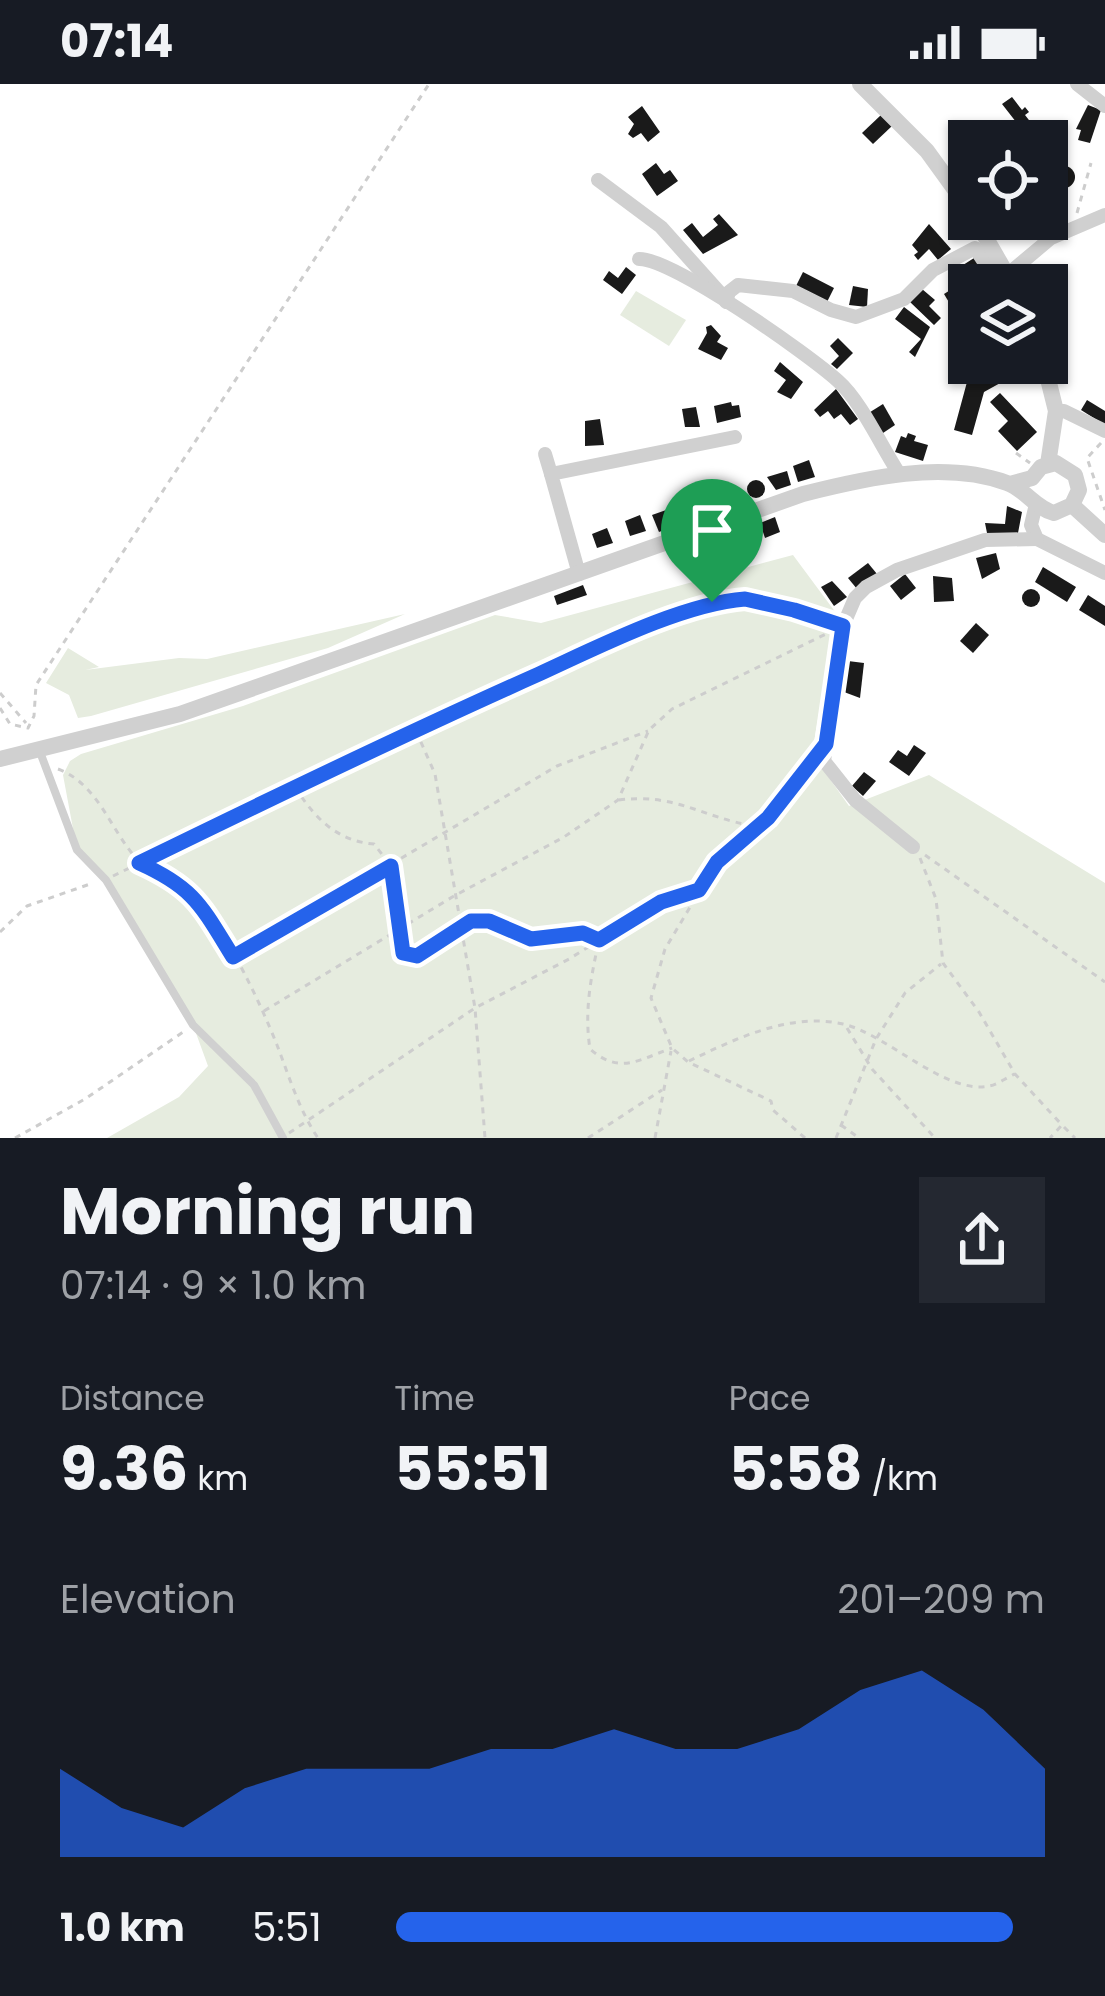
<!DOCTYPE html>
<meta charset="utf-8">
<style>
:root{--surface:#171b24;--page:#242831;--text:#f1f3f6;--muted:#9ea1a6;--accent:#2563eb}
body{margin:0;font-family:Poppins,sans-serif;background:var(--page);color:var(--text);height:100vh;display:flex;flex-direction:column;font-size:45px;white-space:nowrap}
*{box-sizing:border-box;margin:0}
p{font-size:39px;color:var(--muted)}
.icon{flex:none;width:66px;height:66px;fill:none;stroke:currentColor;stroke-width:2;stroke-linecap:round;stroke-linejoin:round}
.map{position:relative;height:1054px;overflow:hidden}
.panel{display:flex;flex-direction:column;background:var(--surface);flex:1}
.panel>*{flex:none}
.controls{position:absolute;left:948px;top:36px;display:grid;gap:24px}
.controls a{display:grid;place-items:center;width:120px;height:120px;border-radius:0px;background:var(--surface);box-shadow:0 3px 9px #0004;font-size:60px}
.pin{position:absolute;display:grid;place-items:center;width:102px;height:102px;color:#fff;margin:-123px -51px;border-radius:50% 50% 50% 0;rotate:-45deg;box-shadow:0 0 12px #0007}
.pin .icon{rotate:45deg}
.round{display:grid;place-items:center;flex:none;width:126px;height:126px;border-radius:0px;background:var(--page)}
.headline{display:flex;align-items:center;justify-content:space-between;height:204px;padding:0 60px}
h1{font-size:66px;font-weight:700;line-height:90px}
.metrics{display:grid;grid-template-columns:repeat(3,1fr);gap:18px;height:204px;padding:12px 60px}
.metrics div{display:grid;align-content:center}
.metrics b{font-size:60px;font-weight:700}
.metrics small{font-size:33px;font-weight:400}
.metrics p{font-size:33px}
.chart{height:336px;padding:24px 60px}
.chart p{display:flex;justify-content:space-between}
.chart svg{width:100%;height:216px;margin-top:12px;fill:var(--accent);opacity:.7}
ul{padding:0 60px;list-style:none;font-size:39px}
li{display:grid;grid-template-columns:192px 144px 1fr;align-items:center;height:90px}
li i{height:30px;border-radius:15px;background:var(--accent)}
.status{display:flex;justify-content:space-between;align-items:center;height:84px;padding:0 60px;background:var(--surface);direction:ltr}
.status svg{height:33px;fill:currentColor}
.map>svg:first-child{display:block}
.green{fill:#e6ecdf}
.building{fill:#1a1a1a}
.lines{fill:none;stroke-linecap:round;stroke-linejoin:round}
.path{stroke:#cdcdcd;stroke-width:3;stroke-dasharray:6 6;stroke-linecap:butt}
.service{stroke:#d0d0d0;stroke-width:8}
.minor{stroke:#d0d0d0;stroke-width:14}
.tertiary{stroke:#d0d0d0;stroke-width:16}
.route-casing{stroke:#fff;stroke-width:24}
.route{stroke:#2563eb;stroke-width:15}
</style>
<div class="status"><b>07:14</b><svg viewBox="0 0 49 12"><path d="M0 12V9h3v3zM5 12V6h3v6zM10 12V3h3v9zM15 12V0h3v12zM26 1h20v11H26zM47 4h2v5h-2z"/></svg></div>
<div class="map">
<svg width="1105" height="1054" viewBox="0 0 1105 1054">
<rect width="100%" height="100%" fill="#fff"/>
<g class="green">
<polygon points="636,207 686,236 669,262 620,231"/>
<polygon points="793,471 836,529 812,670 849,722 929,691 1105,799 1105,1054 107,1054 179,1013 208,982 193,941 106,796 77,766 63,691 70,677 81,670 243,622 495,531 541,539"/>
<polygon points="405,530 328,564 91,632 78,634 69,611 46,599 68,564 99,583 85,586 179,574 207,575"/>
</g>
<g class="building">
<polygon points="1012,13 1022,26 1025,23 1029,28 1025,31 1032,40 1023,47 1002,20"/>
<polygon points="1088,21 1101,26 1090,59 1078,56 1081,46 1076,45"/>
<polygon points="642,22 660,48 648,58 641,49 633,54 628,50 634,40 628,33"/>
<polygon points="881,31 892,42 873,60 862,49"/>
<polygon points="656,79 664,90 670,86 678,97 657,112 642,90"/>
<circle cx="1064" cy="93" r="11"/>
<polygon points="719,130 738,151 703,170 683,146 692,139 703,153 718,141 713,135"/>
<polygon points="929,140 951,165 938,176 929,165 918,176 914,171 918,168 912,161"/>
<polygon points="974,174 988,195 979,201 974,195 969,198 960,183"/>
<polygon points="626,183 636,191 622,210 603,196 609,187 618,194"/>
<polygon points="803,188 834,204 827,218 796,202"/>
<polygon points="960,200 969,203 969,222 956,230 944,210"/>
<polygon points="853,202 868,205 867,223 849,221"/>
<polygon points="922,205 935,216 929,222 941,234 934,241 910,218"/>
<polygon points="904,223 930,243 915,273 909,268 921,255 895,235"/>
<polygon points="711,241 721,252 717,258 728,264 721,276 698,265 707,249 706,243"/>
<polygon points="838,254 853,269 837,285 831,280 839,272 830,262"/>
<polygon points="780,278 803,298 791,315 777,308 786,296 774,287"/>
<polygon points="988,283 1002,298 984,308 972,351 954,346 967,298 971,299"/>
<polygon points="836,305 858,335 850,341 841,330 834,335 828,327 820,333 814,326"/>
<polygon points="1000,309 1037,348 1017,367 998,347 1008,337 990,318"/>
<polygon points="1087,316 1105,327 1105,341 1081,326"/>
<polygon points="731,318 732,322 739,321 741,333 717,339 714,322"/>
<polygon points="883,320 895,341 880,351 867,330"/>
<polygon points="696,323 700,343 685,343 682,325"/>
<polygon points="600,335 604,361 585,362 585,337"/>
<polygon points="908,349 916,352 914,357 928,361 923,377 895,368 901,352 906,354"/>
<polygon points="809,376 815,393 798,398 793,382"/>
<polygon points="787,387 791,401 776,406 767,393"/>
<circle cx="756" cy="405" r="9"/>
<circle cx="702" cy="422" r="10"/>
<polygon points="1007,422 1022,428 1018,449 987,449 985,439 1005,440"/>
<polygon points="669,425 672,443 659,448 652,431"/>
<polygon points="640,431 646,447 630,452 625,437"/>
<polygon points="775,433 780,448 765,454 760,439"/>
<polygon points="607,444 613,459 597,464 592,450"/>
<polygon points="996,469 1000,485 982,495 976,474"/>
<polygon points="868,479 877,490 857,505 848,494"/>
<polygon points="1043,483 1076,503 1067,518 1035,498"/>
<polygon points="905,490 916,504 901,516 890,502"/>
<polygon points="933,492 952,494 954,517 934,518"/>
<polygon points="832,497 847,513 834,522 821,503"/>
<polygon points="583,501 587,511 557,521 554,512"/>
<circle cx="1031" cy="514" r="9"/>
<polygon points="1088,511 1105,522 1105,542 1079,526"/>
<polygon points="976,539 989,551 973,569 960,557"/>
<polygon points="848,577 864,579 860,614 844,608"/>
<polygon points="914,661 926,669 909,692 889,678 898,666 907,672"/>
<polygon points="864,688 876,697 863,712 852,702"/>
</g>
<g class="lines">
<g class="path">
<polyline points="1077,129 1091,79"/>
<polyline points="1101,359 1087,374 1105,426"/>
<polyline points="1016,369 1030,379"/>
<polyline points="0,609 26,639"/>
<polyline points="0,624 10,640 28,644 34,632 36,601 429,0"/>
<polyline points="416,647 435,690 475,924 485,1054"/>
<path d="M58 685C98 700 110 745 136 774 150 791 179 795 197 815 227 849 260 918 277 961 289 992 299 1026 318 1054"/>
<path d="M295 703C314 733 336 757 374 760L391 782 403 869 417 872C434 862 455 843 473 837 495 831 515 852 535 855 561 858 574 845 599 856 591 893 584 927 590 965 620 991 638 976 672 964"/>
<path d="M619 716C677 709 700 733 754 742"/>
<polyline points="925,771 1105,898"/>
<polyline points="920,774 936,815 943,879 979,928 1015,990 1062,1041 1050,1054"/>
<polyline points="113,792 415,645 712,518 745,515 832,538"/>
<polyline points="0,848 27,822 93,799"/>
<polyline points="236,872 557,682 648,647"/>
<polyline points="264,927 454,812 564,753 618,716 649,646 672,625 828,549"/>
<polyline points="847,944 872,985 935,1054"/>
<path d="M689 977C735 955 790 928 843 940 887 950 945 1011 989 1002 997 1001 1007 993 1015 990"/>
<polyline points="841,1041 859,1054"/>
<polyline points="1064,1043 1075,1054"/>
<polyline points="289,1049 475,924 569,875 661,818 697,807"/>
<polyline points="15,1054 85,1015 186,946"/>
<polyline points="588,1054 662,1006"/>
<polyline points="655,1054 671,967"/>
<polyline points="805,1054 773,1026 771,1017 688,978 672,964 651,914 665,865 717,778 768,734 813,675"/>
<polyline points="836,1054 876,955 905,909 941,880"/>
</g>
<polyline class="service" points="40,668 77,766 106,796 193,941 254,1001 283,1054"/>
<g class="minor">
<polyline points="1077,0 1105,22"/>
<polyline points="598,96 661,143 720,209"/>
<path d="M639 175C672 174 808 270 838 297 861 317 882 364 900 391"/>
<polyline points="1008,190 1051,154 1105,131"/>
<polyline points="726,218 729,208 738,201 793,207 831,226 856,233 904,215 933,186 975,164 999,201"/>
<polyline points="1056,327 1064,327 1105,347"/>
<polyline points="545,370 551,390"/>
<polyline points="1036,420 1031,441 1037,455 1105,489"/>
<polyline points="579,490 551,390 735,353"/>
<polyline points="913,763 855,716 824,677 843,542 855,514 866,503 897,486 985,456 1037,455"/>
</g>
<g class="tertiary">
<polyline points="860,0 927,67 969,125"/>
<polyline points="975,135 1013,201"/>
<polyline points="1044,279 1056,327 1048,380"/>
<polyline points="1072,421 1105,451"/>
<path d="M0 675 180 630 803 410C866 394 944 376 1007 399 1026 406 1035 424 1054 429L1072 421 1079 406 1075 391 1056 379 1041 383 1032 394 1010 400"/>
</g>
</g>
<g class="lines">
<defs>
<path id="route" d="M745 515 794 526 843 542 826 660 768 734 717 778 699 806 661 818 599 856 583 849 531 855 489 837H471L417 872 403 869 391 782 233 873C202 823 195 804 139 779 272 714 404 650 539 590 598 563 682 520 745 515Z"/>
</defs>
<use href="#route" class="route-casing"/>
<use href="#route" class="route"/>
</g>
</svg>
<div class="controls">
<a><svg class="icon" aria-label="locate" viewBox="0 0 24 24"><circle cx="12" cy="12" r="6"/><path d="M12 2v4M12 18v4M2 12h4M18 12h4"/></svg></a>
<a><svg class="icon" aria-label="layers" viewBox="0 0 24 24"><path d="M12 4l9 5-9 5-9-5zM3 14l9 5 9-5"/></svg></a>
</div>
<div class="pin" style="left:712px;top:518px;background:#1e9e55"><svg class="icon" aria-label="arrive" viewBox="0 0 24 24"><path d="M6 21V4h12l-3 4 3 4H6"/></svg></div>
</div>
<section class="panel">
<div class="headline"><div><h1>Morning run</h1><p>07:14 · 9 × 1.0 km</p></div><a class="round"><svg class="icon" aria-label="share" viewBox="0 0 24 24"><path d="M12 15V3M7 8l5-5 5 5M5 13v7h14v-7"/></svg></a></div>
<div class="metrics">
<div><p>Distance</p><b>9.36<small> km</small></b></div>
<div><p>Time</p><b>55:51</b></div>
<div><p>Pace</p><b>5:58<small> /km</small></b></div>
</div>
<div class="chart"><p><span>Elevation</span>201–209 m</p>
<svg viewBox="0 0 160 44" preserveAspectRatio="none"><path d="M0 44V26L10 34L20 38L30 30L40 26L50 26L60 26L70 22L80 22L90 18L100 22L110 22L120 18L130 10L140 6L150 14L160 26V44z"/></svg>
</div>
<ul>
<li><b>1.0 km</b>5:51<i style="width:95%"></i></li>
</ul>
</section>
